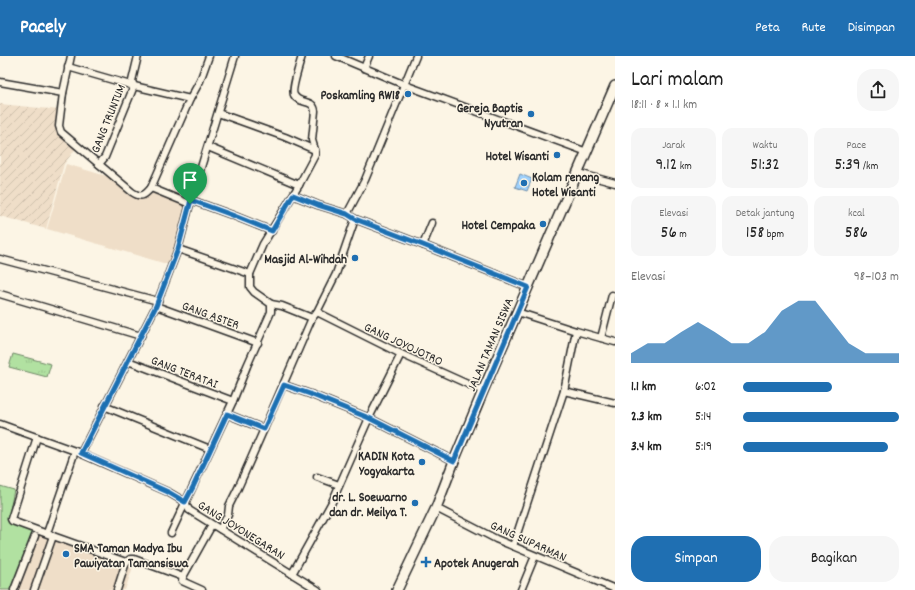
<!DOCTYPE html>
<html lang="id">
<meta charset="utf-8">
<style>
:root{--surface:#fff;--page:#f6f6f6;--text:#222;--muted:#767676;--accent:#1f6fb2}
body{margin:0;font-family:Dekko,sans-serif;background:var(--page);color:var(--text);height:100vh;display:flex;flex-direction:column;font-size:15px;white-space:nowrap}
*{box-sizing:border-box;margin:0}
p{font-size:13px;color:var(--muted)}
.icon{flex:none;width:22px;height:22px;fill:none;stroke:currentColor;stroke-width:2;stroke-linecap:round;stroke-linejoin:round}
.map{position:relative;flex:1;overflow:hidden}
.side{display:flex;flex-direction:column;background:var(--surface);width:300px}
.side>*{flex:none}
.pin{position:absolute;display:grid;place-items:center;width:34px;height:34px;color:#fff;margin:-41px -17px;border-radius:50% 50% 50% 0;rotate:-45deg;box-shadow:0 0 4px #0007}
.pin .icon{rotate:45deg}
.round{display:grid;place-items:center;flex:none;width:42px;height:42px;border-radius:16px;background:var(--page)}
.summary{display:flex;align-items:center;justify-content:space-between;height:68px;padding:0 16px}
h1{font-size:22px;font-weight:600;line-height:30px}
.figures{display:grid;grid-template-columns:repeat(3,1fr);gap:6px;height:68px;padding:4px 16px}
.figures div{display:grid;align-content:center;border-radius:10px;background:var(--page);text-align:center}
.figures b{font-size:17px;font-weight:600}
.figures small{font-size:11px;font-weight:400}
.figures p{font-size:11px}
.chart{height:112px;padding:8px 16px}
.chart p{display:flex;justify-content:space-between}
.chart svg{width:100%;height:72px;margin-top:4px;fill:var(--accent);opacity:.7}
.primary-button{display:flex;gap:8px;margin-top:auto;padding:8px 16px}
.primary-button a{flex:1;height:46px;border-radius:16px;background:var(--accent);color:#fff;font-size:16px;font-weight:600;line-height:46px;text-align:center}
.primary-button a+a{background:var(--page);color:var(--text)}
ul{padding:0 16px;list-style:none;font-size:13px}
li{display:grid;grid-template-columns:64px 48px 1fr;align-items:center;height:30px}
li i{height:10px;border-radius:5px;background:var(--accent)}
header{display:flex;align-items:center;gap:24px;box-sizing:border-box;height:56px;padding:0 20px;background:var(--accent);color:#fff}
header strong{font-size:19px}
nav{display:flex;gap:22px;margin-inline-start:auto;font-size:14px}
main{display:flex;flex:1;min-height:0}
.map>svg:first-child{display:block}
.built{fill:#efdec8}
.industrial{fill:url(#industrial-furrows)}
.grass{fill:url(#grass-tufts);stroke:#6e8666}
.park{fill:#b1e1a1;stroke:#6e8666}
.water{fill:url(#water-ripples);stroke:#718fa9}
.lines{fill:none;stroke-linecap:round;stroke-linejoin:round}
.street-casing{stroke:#2b2b2b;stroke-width:9}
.secondary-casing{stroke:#2b2b2b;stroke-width:12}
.street{stroke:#fcf5e5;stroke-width:6}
.secondary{stroke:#fcf5e5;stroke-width:9}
.route-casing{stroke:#fff;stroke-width:8}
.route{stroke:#1f6fb2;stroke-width:5}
.poi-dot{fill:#1f6fb2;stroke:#fcf5e5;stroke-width:1.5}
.labels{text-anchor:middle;stroke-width:3;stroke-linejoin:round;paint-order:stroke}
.poi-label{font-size:13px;font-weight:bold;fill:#2b2b2b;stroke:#fcf5e5;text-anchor:end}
.street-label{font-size:13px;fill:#2b2b2b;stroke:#fcf5e5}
</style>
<header>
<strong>Pacely</strong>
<nav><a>Peta</a><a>Rute</a><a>Disimpan</a></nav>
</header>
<main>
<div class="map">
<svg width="615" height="534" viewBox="0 0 615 534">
<defs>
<pattern id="industrial-furrows" width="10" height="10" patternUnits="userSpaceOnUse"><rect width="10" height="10" fill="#efdec8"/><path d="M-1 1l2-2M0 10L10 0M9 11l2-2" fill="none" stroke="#cdbfac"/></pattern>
<pattern id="grass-tufts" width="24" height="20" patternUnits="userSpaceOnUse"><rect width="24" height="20" fill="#b1e1a1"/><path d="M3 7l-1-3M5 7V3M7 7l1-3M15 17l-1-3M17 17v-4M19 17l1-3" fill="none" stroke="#98c18b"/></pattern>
<pattern id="water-ripples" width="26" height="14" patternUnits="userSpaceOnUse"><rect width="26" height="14" fill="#a0d2fd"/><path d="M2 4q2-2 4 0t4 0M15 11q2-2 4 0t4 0" fill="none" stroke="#8ab4d9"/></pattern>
</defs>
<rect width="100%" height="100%" fill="#fcf5e5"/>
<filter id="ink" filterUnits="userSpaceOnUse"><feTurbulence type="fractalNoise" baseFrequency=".025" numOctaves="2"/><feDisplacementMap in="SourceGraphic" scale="8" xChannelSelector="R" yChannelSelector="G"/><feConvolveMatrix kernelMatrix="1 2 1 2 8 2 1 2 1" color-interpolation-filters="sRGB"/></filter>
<g filter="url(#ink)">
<g class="built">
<polygon points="66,108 113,122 130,138 153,136 189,149 170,209 47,173"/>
<polygon points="36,474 134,508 125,534 15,534"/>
</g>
<polygon class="industrial" points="0,48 60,54 57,71 77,91 64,108 46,173 0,160"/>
<polygon class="grass" points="13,298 51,308 47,321 9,311"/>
<polygon class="park" points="0,430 14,434 8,464 33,474 14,531 12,534 0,534"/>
<polygon class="water" points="520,118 532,123 527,135 515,131"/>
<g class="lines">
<defs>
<g id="street">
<path d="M71 0 63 37 59 70 61 76 132 136C141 142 144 140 151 132L190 43 200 25 209 0"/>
<polyline points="336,0 405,29 587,96"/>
<polyline points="68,11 134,30 190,43"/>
<polyline points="364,12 369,0"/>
<polyline points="0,26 63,37"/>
<polyline points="218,57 285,81 315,94"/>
<polyline points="208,91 299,129"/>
<polyline points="99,108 105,101 134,30 132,25 138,0"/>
<polyline points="578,117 615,127"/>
<polyline points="151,132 190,148"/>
<polyline points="293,139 318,149 347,158 355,163 423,189 528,231"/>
<polyline points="191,144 232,159 272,175"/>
<polyline points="347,158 365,124 416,0"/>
<polyline points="423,189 432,167"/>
<polyline points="178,193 250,218"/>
<polyline points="0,203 158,245"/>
<polyline points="0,238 141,280"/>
<polyline points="271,248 282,250 312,262"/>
<polyline points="156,250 258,287"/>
<polyline points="317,256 401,298 483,335"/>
<polyline points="517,256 576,275 615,286"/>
<polyline points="601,282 612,239"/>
<polyline points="128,305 233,345"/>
<polyline points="284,329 310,338 369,362 454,405"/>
<polyline points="564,335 615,347"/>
<polyline points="104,350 210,393"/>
<polyline points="227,358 264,373"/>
<polyline points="0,368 75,395 168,436 185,446 189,454 318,534"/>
<polyline points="81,397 156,250 168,219 178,193 191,144 235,0"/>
<polyline points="317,421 339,429"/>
<polyline points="436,452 496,483 615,533"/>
<polyline points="220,473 228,459 229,450 238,432 264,373 312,262 317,256 336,218 355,163"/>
<polyline points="47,477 75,395"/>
<path d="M171 477 233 345 247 310 271 256V248L254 236 250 231V218L263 188 299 129 315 99V94L312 84 315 55C313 42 299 49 294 39 291 34 300 7 302 0"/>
<polyline points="53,480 126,506 130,503 134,503 183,521 212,469"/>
<polyline points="513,490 564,335 576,275"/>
<polyline points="292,518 332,446 369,362 401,298"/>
<polyline points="183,521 182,525 202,534"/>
<polyline points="14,534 35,480"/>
<polyline points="34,534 53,480 12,465 11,463 37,381"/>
<polyline points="117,534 126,506"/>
<polyline points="521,534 535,500"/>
</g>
<polyline id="secondary" points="397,534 436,452 454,405 483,335 615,30"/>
</defs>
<use href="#street" class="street-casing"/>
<use href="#secondary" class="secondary-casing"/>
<use href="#street" class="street"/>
<use href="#secondary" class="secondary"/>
</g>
</g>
<g class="lines" filter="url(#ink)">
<defs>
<polygon id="route" points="293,139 318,149 347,158 355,163 423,189 528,231 454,405 369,362 310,338 284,329 264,373 227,358 193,431 185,446 168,436 81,397 156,250 178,193 191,144 232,159 272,175"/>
</defs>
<use href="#route" class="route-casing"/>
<use href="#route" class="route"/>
</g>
<g class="poi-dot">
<circle cx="408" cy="38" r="4"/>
<circle cx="531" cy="58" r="4"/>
<circle cx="557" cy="99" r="4"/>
<circle cx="524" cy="127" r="4"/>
<circle cx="543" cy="168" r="4"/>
<circle cx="355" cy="202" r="4"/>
<circle cx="422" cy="406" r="4"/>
<circle cx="415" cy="447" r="4"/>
<circle cx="66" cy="498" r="4"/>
<path d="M424 500h4v4h4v4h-4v4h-4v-4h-4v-4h4z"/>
</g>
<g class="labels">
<g class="poi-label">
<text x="400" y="43">Poskamling RW18</text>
<text x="523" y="56">Gereja Baptis<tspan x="523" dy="15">Nyutran</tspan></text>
<text x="549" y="104">Hotel Wisanti</text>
<text x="532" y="125" text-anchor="start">Kolam renang<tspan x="532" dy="15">Hotel Wisanti</tspan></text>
<text x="535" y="173">Hotel Cempaka</text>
<text x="347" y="207">Masjid Al-Wihdah</text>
<text x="414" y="404">KADIN Kota<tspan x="414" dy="15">Yogyakarta</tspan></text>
<text x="407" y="445">dr. L. Soewarno<tspan x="407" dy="15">dan dr. Meilya T.</tspan></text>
<text x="74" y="496" text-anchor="start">SMA Taman Madya Ibu<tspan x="74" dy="15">Pawiyatan Tamansiswa</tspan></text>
<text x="434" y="511" text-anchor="start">Apotek Anugerah</text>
</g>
<g class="street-label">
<text transform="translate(107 62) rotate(-68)" y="5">GANG TRUNTUM</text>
<text transform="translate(211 258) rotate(20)" y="5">GANG ASTER</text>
<text transform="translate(404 287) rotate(25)" y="5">GANG JOYOJOTRO</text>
<text transform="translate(489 288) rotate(-67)" y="5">JALAN TAMAN SISWA</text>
<text transform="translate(185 315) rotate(21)" y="5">GANG TERATAI</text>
<text transform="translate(242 473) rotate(32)" y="5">GANG JOYONEGARAN</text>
<text transform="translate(529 484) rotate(24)" y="5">GANG SUPARMAN</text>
</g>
</g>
</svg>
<div class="pin" style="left:190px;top:148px;background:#1e9e55"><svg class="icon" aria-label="arrive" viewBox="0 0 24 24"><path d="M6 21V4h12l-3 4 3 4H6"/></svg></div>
</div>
<section class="side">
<div class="summary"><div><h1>Lari malam</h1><p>18:11 · 8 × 1.1 km</p></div><a class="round"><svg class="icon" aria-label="share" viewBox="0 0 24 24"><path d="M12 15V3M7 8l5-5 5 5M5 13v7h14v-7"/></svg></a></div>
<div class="figures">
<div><p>Jarak</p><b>9.12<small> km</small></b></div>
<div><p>Waktu</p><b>51:32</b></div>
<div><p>Pace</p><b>5:39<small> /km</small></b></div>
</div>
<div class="figures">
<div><p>Elevasi</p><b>56<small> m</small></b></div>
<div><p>Detak jantung</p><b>158<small> bpm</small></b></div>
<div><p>kcal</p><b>586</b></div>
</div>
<div class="chart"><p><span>Elevasi</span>98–103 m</p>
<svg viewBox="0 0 160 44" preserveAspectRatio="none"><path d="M0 44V38L10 32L20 32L30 25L40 19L50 25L60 32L70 32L80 25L90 12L100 6L110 6L120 19L130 32L140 38L150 38L160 38V44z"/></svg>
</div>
<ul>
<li><b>1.1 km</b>6:02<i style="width:57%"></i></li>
<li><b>2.3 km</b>5:14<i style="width:100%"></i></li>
<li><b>3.4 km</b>5:19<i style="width:93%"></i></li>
</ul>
<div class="primary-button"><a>Simpan</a><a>Bagikan</a></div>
</section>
</main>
